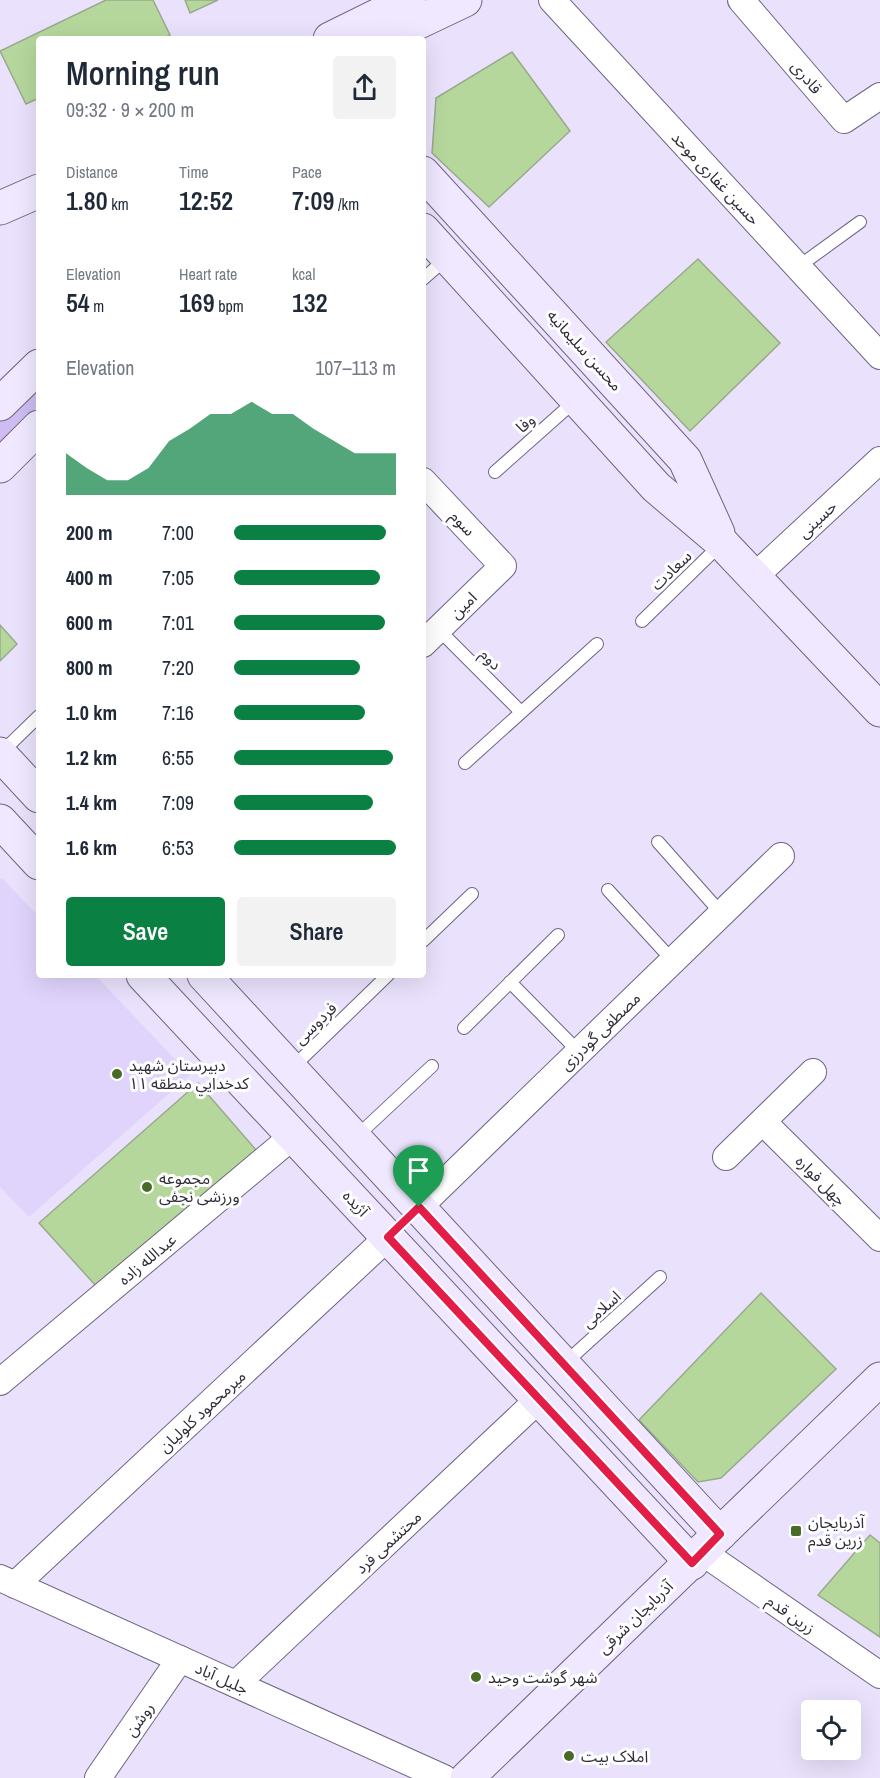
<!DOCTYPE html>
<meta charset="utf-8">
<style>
:root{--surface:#fff;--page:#f2f2f3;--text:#1f2937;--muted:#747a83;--accent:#0b8043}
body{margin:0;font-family:"Archivo Narrow","Noto Sans Arabic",sans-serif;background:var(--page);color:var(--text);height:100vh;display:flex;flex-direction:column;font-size:22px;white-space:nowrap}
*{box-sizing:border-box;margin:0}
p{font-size:20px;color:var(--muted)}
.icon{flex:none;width:33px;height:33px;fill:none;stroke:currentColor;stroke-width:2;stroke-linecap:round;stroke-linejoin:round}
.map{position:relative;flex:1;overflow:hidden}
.sheet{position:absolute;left:36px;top:36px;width:390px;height:942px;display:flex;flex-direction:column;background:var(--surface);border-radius:6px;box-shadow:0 6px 24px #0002}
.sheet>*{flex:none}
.controls{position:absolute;left:801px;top:1700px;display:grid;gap:12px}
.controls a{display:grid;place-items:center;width:60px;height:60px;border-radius:6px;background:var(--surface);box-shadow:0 6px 24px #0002;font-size:30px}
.pin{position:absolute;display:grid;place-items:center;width:51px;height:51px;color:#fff;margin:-62px -26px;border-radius:50% 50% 50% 0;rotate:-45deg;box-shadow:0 0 6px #0007}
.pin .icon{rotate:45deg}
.round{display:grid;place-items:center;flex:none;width:63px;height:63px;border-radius:6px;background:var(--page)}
.overview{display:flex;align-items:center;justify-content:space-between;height:102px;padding:0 30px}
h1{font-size:33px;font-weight:600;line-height:45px}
.stats{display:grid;grid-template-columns:repeat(3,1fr);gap:9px;height:102px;padding:6px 30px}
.stats div{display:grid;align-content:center}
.stats b{font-size:26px;font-weight:600}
.stats small{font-size:16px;font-weight:400}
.stats p{font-size:16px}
.chart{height:168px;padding:12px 30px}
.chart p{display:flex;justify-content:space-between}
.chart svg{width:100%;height:108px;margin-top:6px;fill:var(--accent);opacity:.7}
.action{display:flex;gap:12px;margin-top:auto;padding:12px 30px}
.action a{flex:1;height:69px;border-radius:6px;background:var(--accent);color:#fff;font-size:24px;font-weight:600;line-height:69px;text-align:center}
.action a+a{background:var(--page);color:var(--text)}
ul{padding:0 30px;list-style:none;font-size:20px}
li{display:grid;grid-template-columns:96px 72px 1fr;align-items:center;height:45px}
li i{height:15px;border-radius:8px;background:var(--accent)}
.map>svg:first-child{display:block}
.built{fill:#e0d4fc}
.green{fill:#cebcf3}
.building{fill:#b5d79c;stroke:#99aa8c;stroke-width:1.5}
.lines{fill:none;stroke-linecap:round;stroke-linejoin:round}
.lane-casing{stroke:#6e6582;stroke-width:14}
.street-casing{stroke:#6e6582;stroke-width:28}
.secondary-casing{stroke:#6e6582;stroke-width:35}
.lane{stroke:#fff;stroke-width:12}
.street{stroke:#fff;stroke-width:26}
.secondary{stroke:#efe8fe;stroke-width:33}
.route-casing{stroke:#fff;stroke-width:12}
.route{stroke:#e11d48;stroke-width:8}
.poi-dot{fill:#486c25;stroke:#fff;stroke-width:2}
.labels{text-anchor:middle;stroke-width:6;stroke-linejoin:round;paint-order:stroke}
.street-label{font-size:16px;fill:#302c39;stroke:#fff}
.poi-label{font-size:16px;fill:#302c39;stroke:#fff;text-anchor:start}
</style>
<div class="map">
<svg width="880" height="1778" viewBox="0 0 880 1778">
<rect width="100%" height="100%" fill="#eae2fc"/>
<polygon class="built" points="2,878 39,917 39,975 95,975 190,1075 29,1217 0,1187 0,880"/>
<polygon class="green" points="39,382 39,405 0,445 0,421"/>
<g class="building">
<polygon points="106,0 153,0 170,35 162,39 39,39 39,98 26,104 0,51"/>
<polygon points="185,0 218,0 190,13"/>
<polygon points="512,52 570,131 489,207 432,153 436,98"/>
<polygon points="698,259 780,343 690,431 606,342"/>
<polygon points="0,625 17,644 0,661"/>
<polygon points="198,1083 257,1151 96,1286 39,1223"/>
<polygon points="761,1293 836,1369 721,1478 698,1482 639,1420"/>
<polygon points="870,1535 880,1543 880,1637 818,1595"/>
</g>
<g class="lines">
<defs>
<g id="lane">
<polyline points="798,267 860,222"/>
<polyline points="423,279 447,258"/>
<polyline points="495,472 576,400"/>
<polyline points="642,621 721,544"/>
<polyline points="438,629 521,712"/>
<polyline points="1,753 39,716"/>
<polyline points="465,763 597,644"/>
<polyline points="658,842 721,913"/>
<polyline points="608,890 673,961"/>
<polyline points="423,941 472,894"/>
<polyline points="510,982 579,1052"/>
<polyline points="464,1028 558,935"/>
<polyline points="292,1068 388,975"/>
<polyline points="356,1137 432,1066"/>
<polyline points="564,1364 660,1277"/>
</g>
<g id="street">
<polyline points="552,0 880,356"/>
<polyline points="741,0 844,120 880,96"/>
<polyline points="423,481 503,566 423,644"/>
<polyline points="754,577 880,460"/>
<polyline points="763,1122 880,1238"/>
<polyline points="726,1157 813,1072"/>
<polyline points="419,1207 781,856"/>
<polyline points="0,1382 293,1136"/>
<polyline points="702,1552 880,1675"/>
<polyline points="0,1578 444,1778"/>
<polyline points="15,1585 388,1237"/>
<polyline points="236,1684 539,1399"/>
<polyline points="98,1778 180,1659"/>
</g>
<g id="secondary">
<polyline points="330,39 409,0"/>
<polyline points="383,39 465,0"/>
<polyline points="423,173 685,460 718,533"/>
<polyline points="0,208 39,191"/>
<polyline points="423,230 656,487 722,543 880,710"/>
<polyline points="0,404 39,366"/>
<polyline points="0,466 39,427"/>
<polyline points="0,754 39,796"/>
<polyline points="0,821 39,863"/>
<polyline points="143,975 692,1563"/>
<polyline points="204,975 720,1534"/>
<polyline points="467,1778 880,1379"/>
</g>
</defs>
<use href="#lane" class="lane-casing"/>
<use href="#street" class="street-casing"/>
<use href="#secondary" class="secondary-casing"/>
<use href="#lane" class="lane"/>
<use href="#street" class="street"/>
<use href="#secondary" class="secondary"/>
</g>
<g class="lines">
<defs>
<polygon id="route" points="419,1207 720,1534 692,1563 388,1237"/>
</defs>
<use href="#route" class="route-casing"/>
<use href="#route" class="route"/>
</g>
<g class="poi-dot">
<circle cx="117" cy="1074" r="6"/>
<circle cx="147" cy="1187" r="6"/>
<rect x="790" y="1525" width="12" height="12" rx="3"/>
<circle cx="476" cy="1677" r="6"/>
<circle cx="569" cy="1756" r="6"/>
</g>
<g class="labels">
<g class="street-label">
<text transform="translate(807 77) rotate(50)" y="6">قادری</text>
<text transform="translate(716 178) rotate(47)" y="6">حسین غفاری موحد</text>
<text transform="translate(585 350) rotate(48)" y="6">محسن سلیمانیه</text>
<text transform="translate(525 423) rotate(-42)" y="6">وفا</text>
<text transform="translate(817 519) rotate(-43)" y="6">حسینی</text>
<text transform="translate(463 523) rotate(47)" y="6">سوم</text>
<text transform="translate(671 570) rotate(-44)" y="6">سعادت</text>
<text transform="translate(463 605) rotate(-44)" y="6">امین</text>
<text transform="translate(491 659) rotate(45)" y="6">دوم</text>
<text transform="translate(315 1023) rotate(-44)" y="6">فردوسی</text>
<text transform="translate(600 1031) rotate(-44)" y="6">مصطفی گودرزی</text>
<text transform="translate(821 1180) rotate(45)" y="6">چهل فواره</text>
<text transform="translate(356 1203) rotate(47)" y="6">آژیده</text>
<text transform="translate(147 1259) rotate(-40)" y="6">عبدالله زاده</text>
<text transform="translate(601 1309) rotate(-42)" y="6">اسلامی</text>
<text transform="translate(202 1411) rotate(-43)" y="6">میرمحمود کلولیان</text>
<text transform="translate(388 1542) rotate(-43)" y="6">محتشمی فرد</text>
<text transform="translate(791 1614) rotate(35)" y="6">زرین قدم</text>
<text transform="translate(635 1617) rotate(-44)" y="6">آذربایجان شرقی</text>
<text transform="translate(222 1678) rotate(24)" y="6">جلیل آباد</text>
<text transform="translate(139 1719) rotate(-55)" y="6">روشن</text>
</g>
<g class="poi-label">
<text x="129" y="1071">دبيرستان شهيد<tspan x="129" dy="18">كدخدايي منطقه ١١</tspan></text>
<text x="159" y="1184">مجموعه<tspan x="159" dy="18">ورزشی نجفی</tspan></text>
<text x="808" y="1528">آذربایجان<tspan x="808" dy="18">زرین قدم</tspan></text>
<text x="488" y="1683">شهر گوشت وحید</text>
<text x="581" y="1762">املاک بیت</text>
</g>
</g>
</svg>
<div class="controls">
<a><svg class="icon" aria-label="locate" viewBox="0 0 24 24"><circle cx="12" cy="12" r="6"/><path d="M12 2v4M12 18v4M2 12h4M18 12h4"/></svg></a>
</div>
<div class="pin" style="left:419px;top:1207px;background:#1e9e55"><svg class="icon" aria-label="arrive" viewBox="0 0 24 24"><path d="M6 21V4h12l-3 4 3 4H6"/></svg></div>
<section class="sheet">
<div class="overview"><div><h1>Morning run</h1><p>09:32 · 9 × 200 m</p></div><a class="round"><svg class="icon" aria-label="share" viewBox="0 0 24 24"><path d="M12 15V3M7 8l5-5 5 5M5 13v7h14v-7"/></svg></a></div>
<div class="stats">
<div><p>Distance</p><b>1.80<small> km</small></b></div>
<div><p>Time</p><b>12:52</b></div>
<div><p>Pace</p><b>7:09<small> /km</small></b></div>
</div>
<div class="stats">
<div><p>Elevation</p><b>54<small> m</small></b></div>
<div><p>Heart rate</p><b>169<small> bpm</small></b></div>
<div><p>kcal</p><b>132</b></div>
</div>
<div class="chart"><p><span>Elevation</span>107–113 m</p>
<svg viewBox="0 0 160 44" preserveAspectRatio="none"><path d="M0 44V27L10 33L20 38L30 38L40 33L50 22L60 17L70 11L80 11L90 6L100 11L110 11L120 17L130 22L140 27L150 27L160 27V44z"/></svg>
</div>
<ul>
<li><b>200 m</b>7:00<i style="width:94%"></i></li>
<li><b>400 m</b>7:05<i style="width:90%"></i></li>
<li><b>600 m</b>7:01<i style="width:93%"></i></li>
<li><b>800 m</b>7:20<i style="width:78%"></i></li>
<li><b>1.0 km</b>7:16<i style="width:81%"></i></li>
<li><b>1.2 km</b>6:55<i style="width:98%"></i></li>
<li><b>1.4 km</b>7:09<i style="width:86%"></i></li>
<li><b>1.6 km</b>6:53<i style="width:100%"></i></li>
</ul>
<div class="action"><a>Save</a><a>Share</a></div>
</section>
</div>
